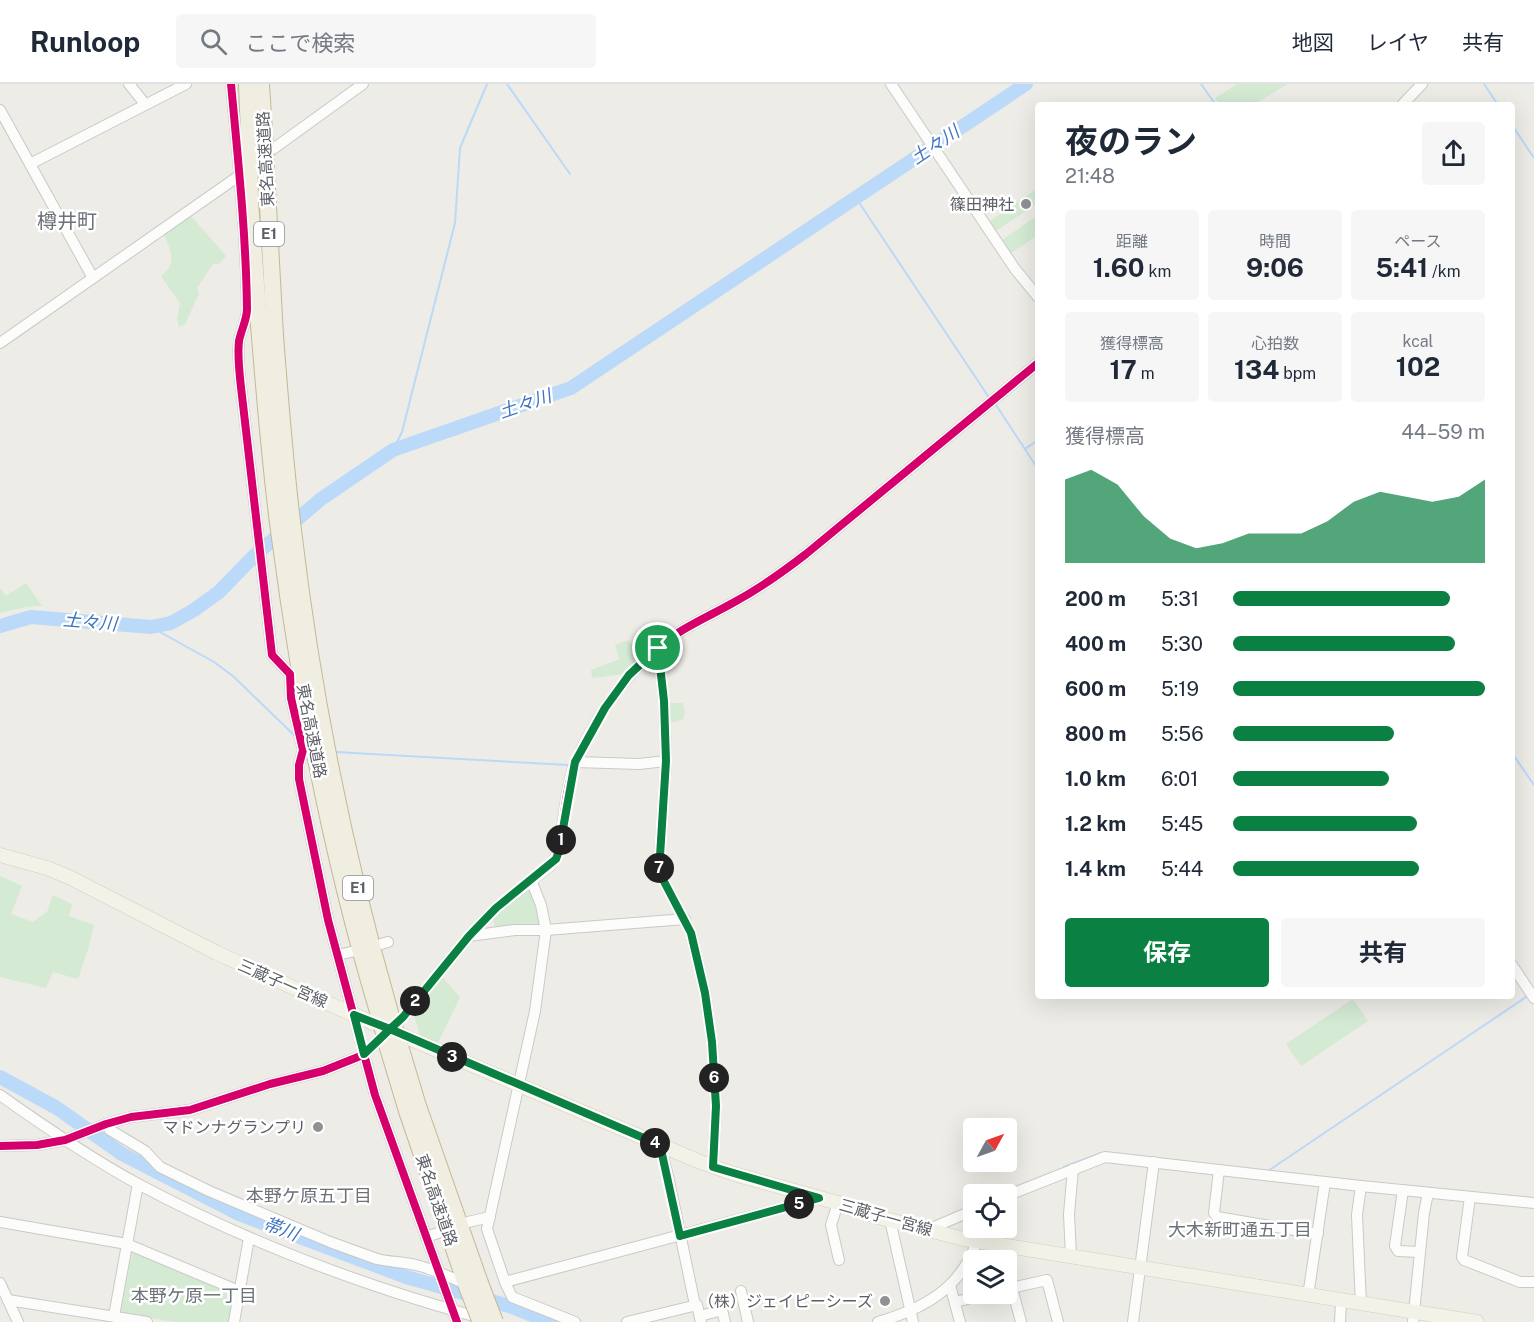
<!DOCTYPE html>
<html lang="ja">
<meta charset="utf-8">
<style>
:root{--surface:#fff;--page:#f6f6f7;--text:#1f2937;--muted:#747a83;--line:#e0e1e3;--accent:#0b8043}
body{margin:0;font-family:"Public Sans","Noto Sans JP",sans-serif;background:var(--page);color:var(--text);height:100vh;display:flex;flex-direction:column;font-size:22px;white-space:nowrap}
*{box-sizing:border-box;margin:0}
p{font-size:20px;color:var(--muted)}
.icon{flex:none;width:33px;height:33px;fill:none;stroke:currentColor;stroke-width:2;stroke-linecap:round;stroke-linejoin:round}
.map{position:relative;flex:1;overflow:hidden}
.details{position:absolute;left:1035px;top:18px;width:480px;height:897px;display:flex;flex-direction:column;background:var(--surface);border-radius:6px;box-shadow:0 6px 24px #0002}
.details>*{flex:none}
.needle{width:39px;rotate:50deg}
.tools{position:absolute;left:963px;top:1034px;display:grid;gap:12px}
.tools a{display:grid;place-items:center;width:54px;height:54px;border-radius:6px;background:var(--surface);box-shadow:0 6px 24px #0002;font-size:30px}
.pin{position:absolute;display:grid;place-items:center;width:51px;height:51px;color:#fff;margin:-26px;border:3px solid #fff;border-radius:50%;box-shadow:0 2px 6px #0007}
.km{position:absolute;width:30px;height:30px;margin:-15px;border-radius:50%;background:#222;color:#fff;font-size:16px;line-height:30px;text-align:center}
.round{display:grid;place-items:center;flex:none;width:63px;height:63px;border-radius:6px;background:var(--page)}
.summary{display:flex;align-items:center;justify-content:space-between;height:102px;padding:0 30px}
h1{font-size:33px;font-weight:700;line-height:45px}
.stats{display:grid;grid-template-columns:repeat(3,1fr);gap:9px;height:102px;padding:6px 30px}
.stats div{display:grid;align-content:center;border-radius:6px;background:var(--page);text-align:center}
.stats b{font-size:26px;font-weight:700}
.stats small{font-size:16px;font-weight:400}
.stats p{font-size:16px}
.chart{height:168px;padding:12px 30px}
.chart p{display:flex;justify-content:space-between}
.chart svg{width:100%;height:108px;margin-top:6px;fill:var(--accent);opacity:.7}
.primary-button{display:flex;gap:12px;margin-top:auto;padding:12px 30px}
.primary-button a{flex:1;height:69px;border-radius:6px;background:var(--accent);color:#fff;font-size:24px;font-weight:700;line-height:69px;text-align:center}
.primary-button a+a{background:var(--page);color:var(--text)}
ul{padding:0 30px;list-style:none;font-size:20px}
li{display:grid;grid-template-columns:96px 72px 1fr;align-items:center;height:45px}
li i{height:15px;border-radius:8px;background:var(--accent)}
header{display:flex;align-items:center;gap:36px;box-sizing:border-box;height:84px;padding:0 30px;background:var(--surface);border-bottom:2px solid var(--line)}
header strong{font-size:28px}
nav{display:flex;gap:33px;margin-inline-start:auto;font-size:21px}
.search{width:420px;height:54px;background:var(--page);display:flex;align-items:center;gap:15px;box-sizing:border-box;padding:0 21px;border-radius:6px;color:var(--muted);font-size:22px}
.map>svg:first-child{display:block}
.green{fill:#d4ead3}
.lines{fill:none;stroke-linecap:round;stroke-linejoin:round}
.stream{stroke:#bbd9f8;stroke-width:2}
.river{stroke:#bbd9f8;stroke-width:14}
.minor-casing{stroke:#c9c9c8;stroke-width:12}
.major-casing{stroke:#d6cfb4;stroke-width:15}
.highway-casing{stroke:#c5b993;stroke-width:18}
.minor{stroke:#fcfcfb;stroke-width:10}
.major{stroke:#f3f2e8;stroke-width:14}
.highway{stroke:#f0ede1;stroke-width:16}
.highway-bridge-casing{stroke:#c5b993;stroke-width:18;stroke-linecap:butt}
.highway-bridge{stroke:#f0ede1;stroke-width:16}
.cycleway-casing{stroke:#fff;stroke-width:11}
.cycleway{stroke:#d6006c;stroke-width:8}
.route-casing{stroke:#fff;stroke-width:12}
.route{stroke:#0b8043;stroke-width:8}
.poi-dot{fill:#8f9193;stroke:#fff;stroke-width:2}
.labels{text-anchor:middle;stroke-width:5;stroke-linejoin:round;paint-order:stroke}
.shield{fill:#fff;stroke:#8d9094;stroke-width:1.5}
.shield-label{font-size:15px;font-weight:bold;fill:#5c6066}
.street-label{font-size:16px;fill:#5c6066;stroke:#fff}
.poi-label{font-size:16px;fill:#5c6066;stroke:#fff;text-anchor:end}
.water-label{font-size:18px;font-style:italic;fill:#3e74c1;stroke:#fff}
.neighbourhood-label{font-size:18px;fill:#6d7278;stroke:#fff}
.quarter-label{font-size:20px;fill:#6d7278;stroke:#fff}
</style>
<header>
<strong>Runloop</strong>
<div class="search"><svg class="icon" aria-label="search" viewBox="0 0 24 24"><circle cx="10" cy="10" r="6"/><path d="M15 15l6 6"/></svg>ここで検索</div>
<nav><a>地図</a><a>レイヤ</a><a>共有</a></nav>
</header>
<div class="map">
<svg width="1534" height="1238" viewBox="0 0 1534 1238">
<rect width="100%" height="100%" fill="#edece7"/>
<g class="green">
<polygon points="1237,0 1288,0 1253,21 1220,21 1215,14"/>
<polygon points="1038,104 1038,119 996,147 990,137"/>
<polygon points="1038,131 1038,151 1011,169 1002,156"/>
<path d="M188 132 192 133 226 172 219 180H213L197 204 199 210 185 240 179 243 177 235 180 219 161 192C178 178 171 168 164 150Z"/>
<polygon points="26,499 42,522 26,523 0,529 0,504 6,512"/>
<polygon points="628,556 631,560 640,556 649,567 625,590 592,594 591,586 620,575 615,561"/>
<polygon points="666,619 683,619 685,629 683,635 667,640"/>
<polygon points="0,792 22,802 11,830 33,838 47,828 53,811 72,820 69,832 94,841 89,862 78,895 53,888 46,904 0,893"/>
<polygon points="529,804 540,839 539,843 496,846 492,833"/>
<polygon points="441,892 460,913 437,961 421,954 413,928"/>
<polygon points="1353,915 1368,937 1301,982 1286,960"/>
<polygon points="134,1166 232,1209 234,1212 229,1238 175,1238 123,1229 121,1227 132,1168"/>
</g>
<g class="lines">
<g class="stream">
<polyline points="507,0 570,90"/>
<polyline points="1201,0 1216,21"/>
<polyline points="1484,0 1498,21"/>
<polyline points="1512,41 1534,74"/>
<polyline points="860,120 988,312"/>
<polyline points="996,321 1038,385"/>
<polyline points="1025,365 1038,356"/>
<polyline points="393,366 402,348 455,139 460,64 487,0"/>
<polyline points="151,543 214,578 233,592 296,653"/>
<polyline points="336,668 568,681"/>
<polyline points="1512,669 1534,701"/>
<polyline points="1064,1083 1101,1069"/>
<polyline points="1268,1087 1529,911"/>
</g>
<g class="river">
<polyline points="0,542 31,533 151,543 171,539 194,526 219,508 254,472 321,415 393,366 571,304 1026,0"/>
<polyline points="0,993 57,1024 122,1070 239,1130 406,1193 509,1222 550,1238"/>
</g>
<defs>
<g id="minor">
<polyline points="129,0 145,20"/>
<path d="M231 0C238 75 246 150 247 225 247 236 241 246 239 257 237 274 240 294 242 312L272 571 290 590 291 614 303 666 299 681V695L328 836 375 1011 457 1238"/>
<polyline points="891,0 1015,185 1038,213"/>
<polyline points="1402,21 1422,0"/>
<polyline points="0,26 93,194"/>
<polyline points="262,73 363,0"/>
<polyline points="30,80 186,0"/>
<polyline points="0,259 243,89"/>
<polyline points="658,564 664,617 666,677 659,788 691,849 705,909 712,958 716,1022 713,1083"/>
<polyline points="575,678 639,680 666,677"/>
<polyline points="531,796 541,821 546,846 535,927 487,1145 505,1198 819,1114"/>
<polyline points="469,852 515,846 546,846 685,835"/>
<polyline points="381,860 388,858"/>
<polyline points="338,871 351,868"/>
<polyline points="1512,881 1534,914"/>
<path d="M0 1011C45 1043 90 1074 138 1100 247 1158 363 1202 481 1234"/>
<path d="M106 1040 110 1046 145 1067 160 1083 209 1107 330 1158 377 1175C390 1178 404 1178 416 1181 433 1185 450 1193 466 1200"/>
<polyline points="660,1061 668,1092 695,1221"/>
<path d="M0 1062 37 1061 65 1056 106 1040 131 1033 190 1026 270 1000 323 987 358 973 364 970 403 933 469 852 496 824 550 782 559 767C563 742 566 699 576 677 597 629 636 574 681 547 699 536 719 527 738 516 762 503 784 487 806 470L1038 279"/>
<polyline points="1219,1086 1214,1129 1217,1133 1318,1150"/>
<polyline points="1403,1106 1395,1162 1398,1167 1419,1168"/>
<polyline points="1006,1112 1105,1073 1361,1102 1534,1119"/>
<polyline points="1470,1113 1462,1173 1464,1176 1520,1198 1534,1198"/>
<polyline points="838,1119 831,1141 839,1176"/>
<polyline points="890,1136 913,1238"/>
<polyline points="0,1138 127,1160 239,1207"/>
<polyline points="468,1138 490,1133"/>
<polyline points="927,1146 974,1126"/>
<polyline points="426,1153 438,1149"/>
<polyline points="1071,1173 1069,1130 1073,1085"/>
<polyline points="505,1198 512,1213 575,1238"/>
<polyline points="0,1199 18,1238"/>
<polyline points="950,1201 960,1238"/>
<polyline points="1012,1204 1021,1238"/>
<polyline points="1006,1205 1047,1196 1058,1238"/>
<polyline points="741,1207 748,1238"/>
<polyline points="1308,1212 1325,1098"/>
<polyline points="8,1216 147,1238"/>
<polyline points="955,1218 992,1209"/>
<polyline points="1361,1220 1357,1131 1361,1102"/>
<polyline points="114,1232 138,1100"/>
<polyline points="700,1232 722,1226 725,1238"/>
<polyline points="234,1238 249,1154"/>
<polyline points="627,1238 697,1221 701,1238"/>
<path d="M878 1238C923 1225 961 1205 977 1157"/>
<polyline points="1133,1238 1154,1078"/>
<polyline points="1340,1238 1341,1217"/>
<polyline points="1413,1238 1424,1129 1428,1109"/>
</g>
<polyline id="major" points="0,771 47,784 69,793 217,869 354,931 698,1077 734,1090 838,1119 878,1133 964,1155 1477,1238"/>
<g id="highway">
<polyline points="247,0 249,50"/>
<polyline points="261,0 264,48"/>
<path d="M275 252C280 317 285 382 293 446 312 608 346 776 391 932"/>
<path d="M260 254C266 323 271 392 281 461 302 619 333 778 379 931"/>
<polyline points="400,962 418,1022 480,1199"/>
<polyline points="388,964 407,1027 466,1200"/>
</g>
</defs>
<use href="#minor" class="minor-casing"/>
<use href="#major" class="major-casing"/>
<use href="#highway" class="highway-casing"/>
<use href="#minor" class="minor"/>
<use href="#major" class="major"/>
<use href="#highway" class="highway"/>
<defs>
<g id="highway-bridge">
<polyline points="264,48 275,252"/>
<polyline points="249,50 250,117 260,254"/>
<polyline points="379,931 388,964"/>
<polyline points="391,932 400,962"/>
<polyline points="480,1199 495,1238"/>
<polyline points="466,1200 480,1236"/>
</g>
</defs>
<use href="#highway-bridge" class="highway-bridge-casing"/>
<use href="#highway-bridge" class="highway-bridge"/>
<defs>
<g id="cycleway">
<path d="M231 0C238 75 246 150 247 225 247 236 241 246 239 257 237 274 240 294 242 312L272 571 290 590 291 614 303 666 299 681V695L328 836 375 1011 457 1238"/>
<path d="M0 1062 37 1061 65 1056 106 1040 131 1033 190 1026 270 1000 323 987 358 973 364 970 403 933 469 852 496 824 550 782 559 767C563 742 566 699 576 677 597 629 636 574 681 547 699 536 719 527 738 516 762 503 784 487 806 470L1038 279"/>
</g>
</defs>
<use href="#cycleway" class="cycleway-casing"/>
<use href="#cycleway" class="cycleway"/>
</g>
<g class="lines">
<defs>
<polyline id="route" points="658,564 629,591 605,624 575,678 559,767 556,775 496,824 469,852 403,933 390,945 354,931 364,970 390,945 660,1061 680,1152 819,1114 713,1083 716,1022 712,958 705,909 691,849 659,788 666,677 664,617 658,564"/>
</defs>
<use href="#route" class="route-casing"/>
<use href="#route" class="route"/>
</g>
<g class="poi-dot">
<circle cx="1026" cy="120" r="6"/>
<circle cx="318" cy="1043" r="6"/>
<circle cx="885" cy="1217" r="6"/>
</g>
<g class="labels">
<g class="shield">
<rect x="254" y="138" width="30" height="24" rx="4.5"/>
<rect x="343" y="792" width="30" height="24" rx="4.5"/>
</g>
<g class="shield-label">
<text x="269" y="155">E1</text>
<text x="358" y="809">E1</text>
</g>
<g class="street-label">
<text transform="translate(265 75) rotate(-93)" y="6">東名高速道路</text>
<text transform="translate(312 647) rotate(79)" y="6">東名高速道路</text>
<text transform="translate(283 899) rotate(24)" y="6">三蔵子一宮線</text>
<text transform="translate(437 1116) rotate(71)" y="6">東名高速道路</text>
<text transform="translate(886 1133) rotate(16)" y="6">三蔵子一宮線</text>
</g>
<g class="poi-label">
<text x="1014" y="126">篠田神社</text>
<text x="306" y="1049">マドンナグランプリ</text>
<text x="873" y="1223">（株）ジェイピーシーズ</text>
</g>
<g class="water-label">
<text transform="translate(935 61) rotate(-34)" y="6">土々川</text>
<text transform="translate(525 320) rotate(-19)" y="6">土々川</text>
<text transform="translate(90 538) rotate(5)" y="6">土々川</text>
<text transform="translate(281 1145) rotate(21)" y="6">帯川</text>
</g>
<g class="neighbourhood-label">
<text x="309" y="1118">本野ケ原五丁目</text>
<text x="1240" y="1152">大木新町通五丁目</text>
<text x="194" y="1218">本野ケ原一丁目</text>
</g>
<g class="quarter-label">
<text x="67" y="144">樽井町</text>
</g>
</g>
</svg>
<div class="tools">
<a><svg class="needle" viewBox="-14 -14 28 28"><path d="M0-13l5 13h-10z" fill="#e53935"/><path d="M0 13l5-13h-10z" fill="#747a83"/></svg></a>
<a><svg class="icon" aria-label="locate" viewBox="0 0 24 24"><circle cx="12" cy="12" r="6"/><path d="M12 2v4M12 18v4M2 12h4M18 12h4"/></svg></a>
<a><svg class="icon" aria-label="layers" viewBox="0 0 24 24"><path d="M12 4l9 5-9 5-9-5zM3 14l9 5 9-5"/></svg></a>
</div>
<div class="pin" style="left:658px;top:564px;background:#1e9e55"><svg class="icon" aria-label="arrive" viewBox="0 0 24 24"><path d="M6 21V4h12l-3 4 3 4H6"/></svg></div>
<b class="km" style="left:561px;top:756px">1</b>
<b class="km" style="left:415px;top:917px">2</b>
<b class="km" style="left:452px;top:973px">3</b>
<b class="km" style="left:655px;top:1059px">4</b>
<b class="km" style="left:799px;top:1120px">5</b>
<b class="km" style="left:714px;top:994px">6</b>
<b class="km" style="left:659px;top:784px">7</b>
<section class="details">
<div class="summary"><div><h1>夜のラン</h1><p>21:48</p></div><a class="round"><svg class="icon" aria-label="share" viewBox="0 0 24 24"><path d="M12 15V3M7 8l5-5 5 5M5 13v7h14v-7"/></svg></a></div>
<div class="stats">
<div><p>距離</p><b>1.60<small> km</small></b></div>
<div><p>時間</p><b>9:06</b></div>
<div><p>ペース</p><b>5:41<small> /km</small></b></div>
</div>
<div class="stats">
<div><p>獲得標高</p><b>17<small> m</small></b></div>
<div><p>心拍数</p><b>134<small> bpm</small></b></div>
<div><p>kcal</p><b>102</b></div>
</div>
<div class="chart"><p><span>獲得標高</span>44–59 m</p>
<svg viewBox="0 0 160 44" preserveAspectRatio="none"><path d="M0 44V10L10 6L20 12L30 25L40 34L50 38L60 36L70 32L80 32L90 32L100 27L110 19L120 15L130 17L140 19L150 17L160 10V44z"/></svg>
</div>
<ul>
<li><b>200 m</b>5:31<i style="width:86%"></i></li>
<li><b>400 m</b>5:30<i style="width:88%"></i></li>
<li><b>600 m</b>5:19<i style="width:100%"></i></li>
<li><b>800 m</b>5:56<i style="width:64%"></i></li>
<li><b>1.0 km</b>6:01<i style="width:62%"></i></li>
<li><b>1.2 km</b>5:45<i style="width:73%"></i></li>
<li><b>1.4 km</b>5:44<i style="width:74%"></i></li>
</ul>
<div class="primary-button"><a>保存</a><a>共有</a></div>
</section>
</div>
